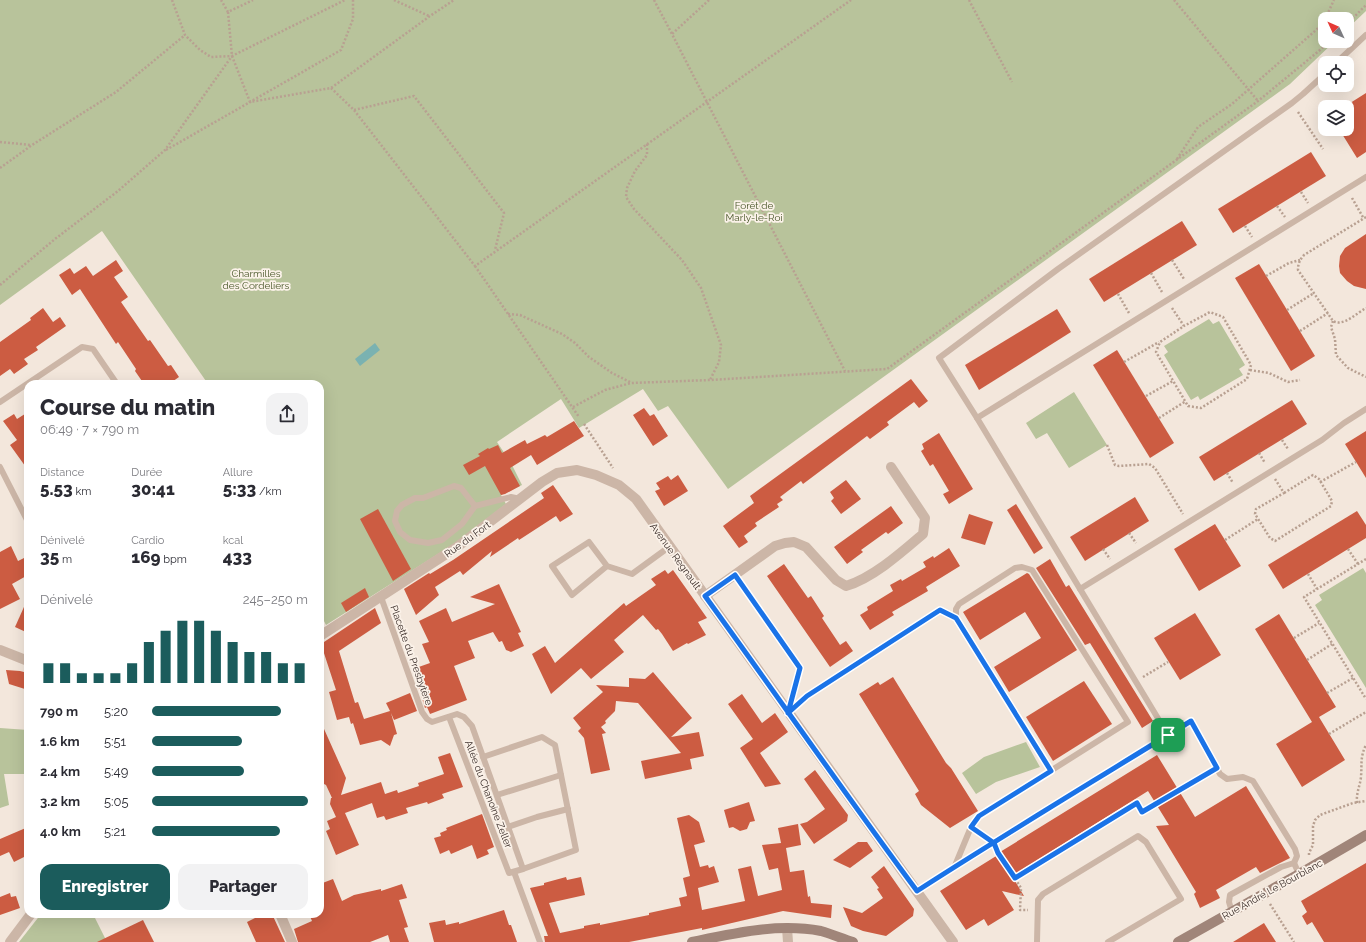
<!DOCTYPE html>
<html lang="fr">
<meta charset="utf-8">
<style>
:root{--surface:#fff;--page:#f2f2f3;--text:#2b2b33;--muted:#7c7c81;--accent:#1b5c5c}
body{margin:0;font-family:Raleway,sans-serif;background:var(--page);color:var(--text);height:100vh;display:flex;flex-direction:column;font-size:15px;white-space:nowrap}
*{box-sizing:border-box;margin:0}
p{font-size:13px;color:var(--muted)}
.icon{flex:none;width:22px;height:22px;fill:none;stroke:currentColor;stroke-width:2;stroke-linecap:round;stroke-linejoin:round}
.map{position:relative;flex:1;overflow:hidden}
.sheet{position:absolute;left:24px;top:380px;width:300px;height:538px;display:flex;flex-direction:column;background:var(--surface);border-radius:12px;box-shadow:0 4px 16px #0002}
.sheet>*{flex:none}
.needle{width:26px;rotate:314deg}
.tools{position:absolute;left:1318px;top:12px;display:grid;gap:8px}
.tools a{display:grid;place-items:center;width:36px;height:36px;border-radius:8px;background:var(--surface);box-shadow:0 4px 16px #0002;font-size:20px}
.pin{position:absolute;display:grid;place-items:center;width:34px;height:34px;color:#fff;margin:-17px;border-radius:8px;box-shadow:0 2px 6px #0006}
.round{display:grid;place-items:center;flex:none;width:42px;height:42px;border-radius:12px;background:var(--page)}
.summary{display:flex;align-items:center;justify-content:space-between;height:68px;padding:0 16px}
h1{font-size:22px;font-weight:800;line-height:30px}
.metrics{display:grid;grid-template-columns:repeat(3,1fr);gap:6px;height:68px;padding:4px 16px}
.metrics div{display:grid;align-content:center}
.metrics b{font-size:17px;font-weight:800}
.metrics small{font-size:11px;font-weight:400}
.metrics p{font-size:11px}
.chart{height:112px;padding:8px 16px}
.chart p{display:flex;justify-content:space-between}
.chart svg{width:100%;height:72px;margin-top:4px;stroke:var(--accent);stroke-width:6}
.button{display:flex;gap:8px;margin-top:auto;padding:8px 16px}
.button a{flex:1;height:46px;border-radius:12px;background:var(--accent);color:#fff;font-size:16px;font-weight:800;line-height:46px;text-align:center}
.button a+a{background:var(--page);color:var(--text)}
ul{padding:0 16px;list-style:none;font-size:13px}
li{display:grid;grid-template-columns:64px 48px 1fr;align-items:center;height:30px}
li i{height:10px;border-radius:5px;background:var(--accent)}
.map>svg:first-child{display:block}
.green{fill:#b8c39b}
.water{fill:#7ab2b1}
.building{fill:#cc5c42}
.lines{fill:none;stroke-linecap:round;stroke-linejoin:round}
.path{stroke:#b8a091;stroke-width:2.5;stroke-dasharray:2 2;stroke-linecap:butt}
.lane{stroke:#ccb6a7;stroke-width:6}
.street{stroke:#ccb6a7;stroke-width:10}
.secondary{stroke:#a08579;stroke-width:10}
.route-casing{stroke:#fff;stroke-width:8}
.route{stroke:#1a73e8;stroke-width:5}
.labels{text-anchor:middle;stroke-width:3.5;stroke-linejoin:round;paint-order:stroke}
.park-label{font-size:10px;fill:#4a582b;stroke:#fbf2e9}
.street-label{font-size:10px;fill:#392c28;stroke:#fbf2e9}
</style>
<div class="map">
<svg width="1366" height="942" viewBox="0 0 1366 942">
<rect width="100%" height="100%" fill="#f3e7dc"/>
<g class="green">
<polygon points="0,0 1366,0 1366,11 1347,29 1347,19 1325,19 1325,41 1335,41 1290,84 728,489 668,406 658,411 643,389 579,428 561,399 497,442 511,463 522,485 501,495 506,504 457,542 326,625 320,613 320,384 208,384 102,231 0,305"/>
<polygon points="1209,319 1213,324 1219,321 1245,365 1239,369 1243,375 1200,400 1198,396 1191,400 1164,355 1168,352 1164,346"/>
<polygon points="1074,392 1107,445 1069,468 1047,433 1036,439 1026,423"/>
<polygon points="1363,568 1366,573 1366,688 1315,605 1322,600 1319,595"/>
<polygon points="0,728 28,730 28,774 4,774 9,805 0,808"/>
<polygon points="1026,742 1040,767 996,782 976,794 962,773 984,757"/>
<polygon points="41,914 93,914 107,942 19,942"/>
</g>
<polygon class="water" points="375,343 380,350 360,366 355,359"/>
<g class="building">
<polygon points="1366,93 1366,152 1357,158 1339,129 1347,129 1347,105"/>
<polygon points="1311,152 1326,176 1233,233 1218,209"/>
<polygon points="1182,221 1197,245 1104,302 1089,279"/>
<polygon points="1366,234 1366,289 1354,286 1347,281 1340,273 1339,266 1340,256 1345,248"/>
<polygon points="116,260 123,271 114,277 128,297 121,302 148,341 150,340 168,366 171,365 179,377 169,384 144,384 135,371 136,369 118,342 116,344 80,289 72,295 59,275 70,268 74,274 86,266 93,276"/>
<polygon points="1259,264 1315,356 1291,371 1235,278"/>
<polygon points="43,308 53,322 60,317 66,326 36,347 38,350 24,359 28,364 14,374 10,369 0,376 0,342 31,320 30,318"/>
<polygon points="1057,309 1071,332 979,390 965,365"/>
<polygon points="1117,350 1174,443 1150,458 1093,365"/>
<polygon points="911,379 928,401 919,408 914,402 887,422 889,425 870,439 867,436 803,484 801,481 780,497 783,500 777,504 779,507 755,523 757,526 744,536 748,542 739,548 723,526 754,503 750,496"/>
<polygon points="1292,400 1307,424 1214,481 1199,457"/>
<polygon points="644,408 650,416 654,414 668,436 653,446 633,415"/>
<polygon points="28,412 28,470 10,445 17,440 3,421 14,414 17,419"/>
<polygon points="574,421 584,436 537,465 531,455 510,468 520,486 505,494 501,495 485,466 469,475 463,465 480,456 478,454 488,448 489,449 498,445 502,453 525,440 527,444 545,435 547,437"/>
<polygon points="1366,431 1366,478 1345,444"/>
<polygon points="939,433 973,489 949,504 943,494 949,491 933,464 930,466 921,451 924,449 922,444"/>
<polygon points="678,475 688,491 664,506 655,491 660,489 656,483 668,476 671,480"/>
<polygon points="846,480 861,499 841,514 831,501 834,498 830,492"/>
<polygon points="553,485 573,514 560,522 556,516 519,540 518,538 490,557 492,551 463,575 460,571 435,587 439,595 416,615 404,589 429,573 430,574 453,560 544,498 541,493"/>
<polygon points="1135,497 1149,521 1085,561 1070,537"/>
<polygon points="1016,504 1043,548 1034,554 1007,510"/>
<polygon points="891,506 903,523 888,534 886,532 861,550 863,552 847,564 834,547"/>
<polygon points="378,509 411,569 393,581 360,519"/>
<polygon points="1357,511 1366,525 1366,538 1283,589 1268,565"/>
<polygon points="969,514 993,522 985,545 961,538"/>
<polygon points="1215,524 1241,566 1199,591 1174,549"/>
<polygon points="11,546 18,561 24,558 28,566 28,575 12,584 20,599 0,609 0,552"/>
<polygon points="949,548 960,566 926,587 928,591 892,612 894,615 870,630 860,615 868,610 867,607 893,591 890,585 901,579 902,581 926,567 923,562 933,556 934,558"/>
<polygon points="1050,559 1066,587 1069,585 1153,721 1142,728 1090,643 1085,645 1036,568"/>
<polygon points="784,564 808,598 811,596 824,616 822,618 840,645 846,641 853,651 830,667 767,576"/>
<polygon points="665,570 668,574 673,570 707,618 698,622 706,635 688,644 687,643 673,651 662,634 658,629 656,630 643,615 614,640 624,652 591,679 581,668 551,694 532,654 545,646 555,663 624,603 626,606 656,585 651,579"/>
<polygon points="1027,573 1029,574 1077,650 1009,692 994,667 1041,638 1025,612 980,640 963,612"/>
<polygon points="499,584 521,632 518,633 524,646 511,652 506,650 502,641 499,642 493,632 468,641 475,658 454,666 467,700 430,714 427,707 425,708 413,669 430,663 422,644 429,642 419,621 446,608 452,622 495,604 470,597"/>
<polygon points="365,588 369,597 346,612 341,603"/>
<polygon points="28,598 28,633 15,627"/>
<polygon points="375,608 381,623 339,651 355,703 358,702 364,719 390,711 386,703 410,693 417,711 394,720 391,713 397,734 394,735 390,746 381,740 360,745 353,723 351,724 349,717 337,720 329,692 336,690 321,644"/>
<polygon points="1195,613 1221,655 1180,680 1154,638"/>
<polygon points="1279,614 1336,707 1319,717 1345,760 1302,787 1276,744 1312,722 1255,629"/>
<polygon points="6,670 20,671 28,673 28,690 9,684"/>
<polygon points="653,672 692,718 671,737 699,732 704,756 690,759 692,769 645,779 641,761 681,753 638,703 616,701 615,711 605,721 606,723 601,727 606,733 602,734 610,770 591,774 584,738 578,731 581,728 573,718 603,692 596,685 629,687 629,678 645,679"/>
<polygon points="893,677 946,763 951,768 978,811 950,828 921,805 915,794 919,791 859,694 878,682 880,685"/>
<polygon points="1084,681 1112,724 1053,761 1026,717"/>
<polygon points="742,694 762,723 775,713 788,732 760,753 781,784 765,787 740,748 753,739 728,704"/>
<polygon points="320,720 346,778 341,795 381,782 385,794 397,790 398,793 419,786 418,783 444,774 438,757 450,753 463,787 442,794 444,798 428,804 427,802 406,808 408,813 386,820 384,816 377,818 372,803 345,813 359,845 336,855 326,831 330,829 327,821 336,817 330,804 331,798 332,798 326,785 320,782"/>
<polygon points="1157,755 1195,817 1246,786 1290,858 1260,873 1256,867 1216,890 1220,898 1200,908 1194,894 1196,892 1156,826 1169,825 1148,791 1012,876 1024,896 1002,891 1014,910 988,926 984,919 966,930 940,891 1001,853 1000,852"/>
<polygon points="815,770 848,815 847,821 814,844 800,824 807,822 825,809 804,779"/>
<polygon points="749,802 755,821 750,822 747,829 740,831 733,827 729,828 724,810"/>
<polygon points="482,814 494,847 487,850 489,854 477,859 472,845 451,854 449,850 440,854 434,838 441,836 440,833 447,830 446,828"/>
<polygon points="689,815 699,822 705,842 694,845 700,867 708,865 709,868 714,866 719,882 698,888 702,910 745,901 738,869 751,866 758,896 782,890 778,868 769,870 762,845 781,843 778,828 798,824 801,845 786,848 790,872 804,870 808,897 810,896 811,903 832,905 831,918 783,911 702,930 702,928 629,942 545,942 544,936 548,936 530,888 544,885 544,883 566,877 567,880 581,877 585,895 549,903 560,933 584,928 584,926 600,923 600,925 649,915 649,913 681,906 679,898 687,896 683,878 690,876 677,818"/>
<polygon points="28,827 28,855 14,862 9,852 0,856 0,839"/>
<polygon points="858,842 867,842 873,851 850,868 833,860"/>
<polygon points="1366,863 1366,942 1324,942 1312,922 1307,925 1302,916 1307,912 1301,901"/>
<polygon points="884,866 914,909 913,916 886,936 863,931 851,926 843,907 862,913 883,898 877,889 879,888 871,877"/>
<polygon points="333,879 342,901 354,895 381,889 381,891 402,884 407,898 399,900 408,927 404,928 409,942 390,942 388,935 370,942 298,942 294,929 312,921 309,914 320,914 320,884"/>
<polygon points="10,893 11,897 16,896 20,908 0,915 0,897"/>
<polygon points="504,910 509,925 511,925 517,942 434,942 429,923 445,920 446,925 459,922 459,924"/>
<polygon points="254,914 272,914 285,942 256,942 247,922 255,918"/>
<polygon points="143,920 154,942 97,942"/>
<polygon points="1264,923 1276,942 1233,942"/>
</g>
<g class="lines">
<g class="path">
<polyline points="172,0 185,35 200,50 211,57 232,56 345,0"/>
<polyline points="221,0 228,12 253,0"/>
<polyline points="394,0 429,16"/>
<polyline points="654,0 672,34"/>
<polyline points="709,0 672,34 845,371"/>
<polyline points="969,0 1012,82"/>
<polyline points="1174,0 1258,101"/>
<polyline points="228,12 232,56 250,102 331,88 430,16 454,0"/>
<polyline points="1325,19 1334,0"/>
<polyline points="1347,24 1366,5"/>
<polyline points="331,88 354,110 475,266 851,0"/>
<polyline points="354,110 414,96 504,213 495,250"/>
<polyline points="1298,112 1323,149"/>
<polyline points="0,142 31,145"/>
<polyline points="647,144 647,155 635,171 627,188 626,197 634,209 682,260 701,288 721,345 719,362 710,380"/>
<polyline points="166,150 341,50 353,19 353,0"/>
<polyline points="1177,159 1198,127 1232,104 1324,23 1325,20"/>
<polyline points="0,168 32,145 116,92 185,35"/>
<polyline points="1301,192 1308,203"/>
<polyline points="1352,198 1364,219"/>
<polyline points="1277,206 1285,217"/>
<path d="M1366 217 1304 255C1300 260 1298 263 1298 270L1333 321C1343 327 1357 313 1366 308"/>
<polyline points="1245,226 1252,237"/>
<polyline points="1172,260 1184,279"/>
<polyline points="475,266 579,417"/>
<polyline points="1151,273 1162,292"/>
<polyline points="1266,276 1289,263 1300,260"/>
<polyline points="0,285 55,239 118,191 165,150 232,56"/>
<polyline points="1118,294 1129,313"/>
<polyline points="1172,308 1184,326 1160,342 1156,352 1188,406 1201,408 1247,379 1251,365 1223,317 1210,312 1184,326"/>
<polyline points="1287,310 1314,293"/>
<polyline points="508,314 520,315 562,334 575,343 589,357 612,373 630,382"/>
<polyline points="1333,321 1331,327 1335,339 1336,355 1348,368 1366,377"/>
<polyline points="1300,331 1328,313"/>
<polyline points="1124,362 1159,342"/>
<polyline points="1250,370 1269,373 1288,382 1300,380"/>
<polyline points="1146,396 1173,381"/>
<polyline points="573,407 605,390 631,383 710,380 887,369 1258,101 1320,50 1330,41"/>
<polyline points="1159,418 1186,401"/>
<polyline points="584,424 613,468"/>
<polyline points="1282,440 1288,449"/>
<polyline points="1107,445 1115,465 1119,466 1149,464 1155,468 1183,514"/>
<polyline points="1259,453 1265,463"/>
<polyline points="1227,473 1233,483"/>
<polyline points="1275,479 1284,493 1256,509 1255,514 1270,538 1275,541 1331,506 1332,501 1319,479 1313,475 1284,493"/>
<polyline points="1320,482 1356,462"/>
<polyline points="1129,533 1136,543"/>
<polyline points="1225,540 1258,519"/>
<polyline points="1103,549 1110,559"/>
<polyline points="1348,549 1358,564"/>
<polyline points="1366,559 1304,597 1366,699"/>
<polyline points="1308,574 1317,589"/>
<polyline points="1294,638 1319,623"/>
<polyline points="1307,660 1332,644"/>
<polyline points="1143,677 1168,662"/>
<polyline points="1327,693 1353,678"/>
<polyline points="803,700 940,610 946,613"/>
<polyline points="1329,734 1366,712"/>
<path d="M1357 803C1356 793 1360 786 1361 777 1362 764 1360 757 1366 745"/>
<polyline points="998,852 1021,888 1020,910 1028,910"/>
<polyline points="1309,855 1309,853 1313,845 1313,826 1315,820 1320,815 1353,803 1366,801"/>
<polyline points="1015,878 1137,803 1142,812 1210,773"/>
<polyline points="1270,904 1294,942"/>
</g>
<g class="lane">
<polyline points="1336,63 1366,35"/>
<polyline points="0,402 82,347 93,349 117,384"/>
<polyline points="977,418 1366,177"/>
<polyline points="0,467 28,522"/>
<polyline points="475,506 461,488 454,486 423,498 415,498 402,505 397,511 395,521 400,532 410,540 428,543 442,540 462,524 475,506 511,497 520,499"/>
<polyline points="607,566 589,542 552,566 572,595 607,566 632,574 669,547"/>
<polyline points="735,575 800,668 788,713"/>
<polyline points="1080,589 1322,440 1344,423 1366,409"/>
<polyline points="381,597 422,712 427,719 432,722 457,714 464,717 472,726 523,869 509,873 449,717"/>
<polyline points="483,757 542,737 555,745 576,850 523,869"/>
<polyline points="497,795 561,775"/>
<polyline points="508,827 537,817 568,809"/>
<polyline points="1294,863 1297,856 1295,849 1253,781 1243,777 1227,779 1220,774 1191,721 1168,735 977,418 939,358 1058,269 1292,103 1303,94 1325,74"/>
<polyline points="954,868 971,827 979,816 1128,722 1032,570 1022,567 1015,568 959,604 956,609 956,618 1051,771"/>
<polyline points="514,872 540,942"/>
<polyline points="917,891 1168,735"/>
<polyline points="1232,912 1229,902 1230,895 1281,867 1294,863 1299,874"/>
<polyline points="1037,942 1038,900 1043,894 1138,836 1146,842 1181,899 1108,942"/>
</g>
<g class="street">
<path d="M705 596 775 546 785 543 794 542 806 547 836 580 846 586C873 578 902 552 923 534L925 518 891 467"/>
<polyline points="320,636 457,547 542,482 557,473 577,470 596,475 619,485 636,499 953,942"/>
<polyline points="0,650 28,661"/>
<polyline points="280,914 292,942"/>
<polyline points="787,928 788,942"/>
<polyline points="10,942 31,914"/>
</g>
<g class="secondary">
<path d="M692 942C735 933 778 923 821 931 832 934 843 939 853 942"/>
<polyline points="1178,942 1299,874 1366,835"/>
</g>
</g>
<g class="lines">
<defs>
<path id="route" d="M1168 735C1084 787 999 838 917 891 845 794 776 694 705 596L735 575 800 668 788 713 807 696 940 610 956 618 1051 771 979 816 971 827 994 843 998 853 1015 878 1137 803 1142 812 1217 768 1191 721 1168 735"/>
</defs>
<use href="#route" class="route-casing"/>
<use href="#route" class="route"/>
</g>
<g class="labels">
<g class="park-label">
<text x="754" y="209">Forêt de<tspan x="754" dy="12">Marly-le-Roi</tspan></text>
<text x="256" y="277">Charmilles<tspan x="256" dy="12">des Cordeliers</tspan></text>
</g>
<g class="street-label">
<text transform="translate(467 539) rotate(-36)" y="4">Rue du Fort</text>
<text transform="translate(676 556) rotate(54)" y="4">Avenue Regnault</text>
<text transform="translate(412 655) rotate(70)" y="4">Placette du Presbytère</text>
<text transform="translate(489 794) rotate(69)" y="4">Allée du Chanoine Zeller</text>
<text transform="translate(1272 889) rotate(-29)" y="4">Rue André Le Bourblanc</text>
</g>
</g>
</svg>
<div class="tools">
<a><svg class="needle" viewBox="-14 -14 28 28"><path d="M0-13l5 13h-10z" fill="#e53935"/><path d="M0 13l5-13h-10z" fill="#7c7c81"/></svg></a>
<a><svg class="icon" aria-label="locate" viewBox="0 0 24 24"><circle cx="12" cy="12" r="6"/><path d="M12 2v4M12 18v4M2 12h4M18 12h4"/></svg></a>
<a><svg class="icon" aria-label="layers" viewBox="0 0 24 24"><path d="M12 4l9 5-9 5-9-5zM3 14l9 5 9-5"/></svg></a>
</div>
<div class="pin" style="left:1168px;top:735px;background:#1e9e55"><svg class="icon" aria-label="arrive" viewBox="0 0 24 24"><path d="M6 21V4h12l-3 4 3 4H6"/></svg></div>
<section class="sheet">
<div class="summary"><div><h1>Course du matin</h1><p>06:49 · 7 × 790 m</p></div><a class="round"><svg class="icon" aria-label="share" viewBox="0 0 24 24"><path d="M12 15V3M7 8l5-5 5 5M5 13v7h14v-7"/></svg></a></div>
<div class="metrics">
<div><p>Distance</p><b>5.53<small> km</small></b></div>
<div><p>Durée</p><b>30:41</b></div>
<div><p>Allure</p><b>5:33<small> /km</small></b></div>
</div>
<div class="metrics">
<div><p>Dénivelé</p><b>35<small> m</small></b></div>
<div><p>Cardio</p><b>169<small> bpm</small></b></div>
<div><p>kcal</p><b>433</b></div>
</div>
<div class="chart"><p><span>Dénivelé</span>245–250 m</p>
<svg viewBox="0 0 160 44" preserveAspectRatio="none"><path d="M5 44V32M15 44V32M25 44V38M35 44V38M45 44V38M55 44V32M65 44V19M75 44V12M85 44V6M95 44V6M105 44V12M115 44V19M125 44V25M135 44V25M145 44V32M155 44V32"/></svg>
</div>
<ul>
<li><b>790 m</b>5:20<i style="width:83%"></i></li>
<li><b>1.6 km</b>5:51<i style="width:58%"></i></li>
<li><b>2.4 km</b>5:49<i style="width:59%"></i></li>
<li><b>3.2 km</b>5:05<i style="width:100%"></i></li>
<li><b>4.0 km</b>5:21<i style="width:82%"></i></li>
</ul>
<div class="button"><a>Enregistrer</a><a>Partager</a></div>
</section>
</div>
